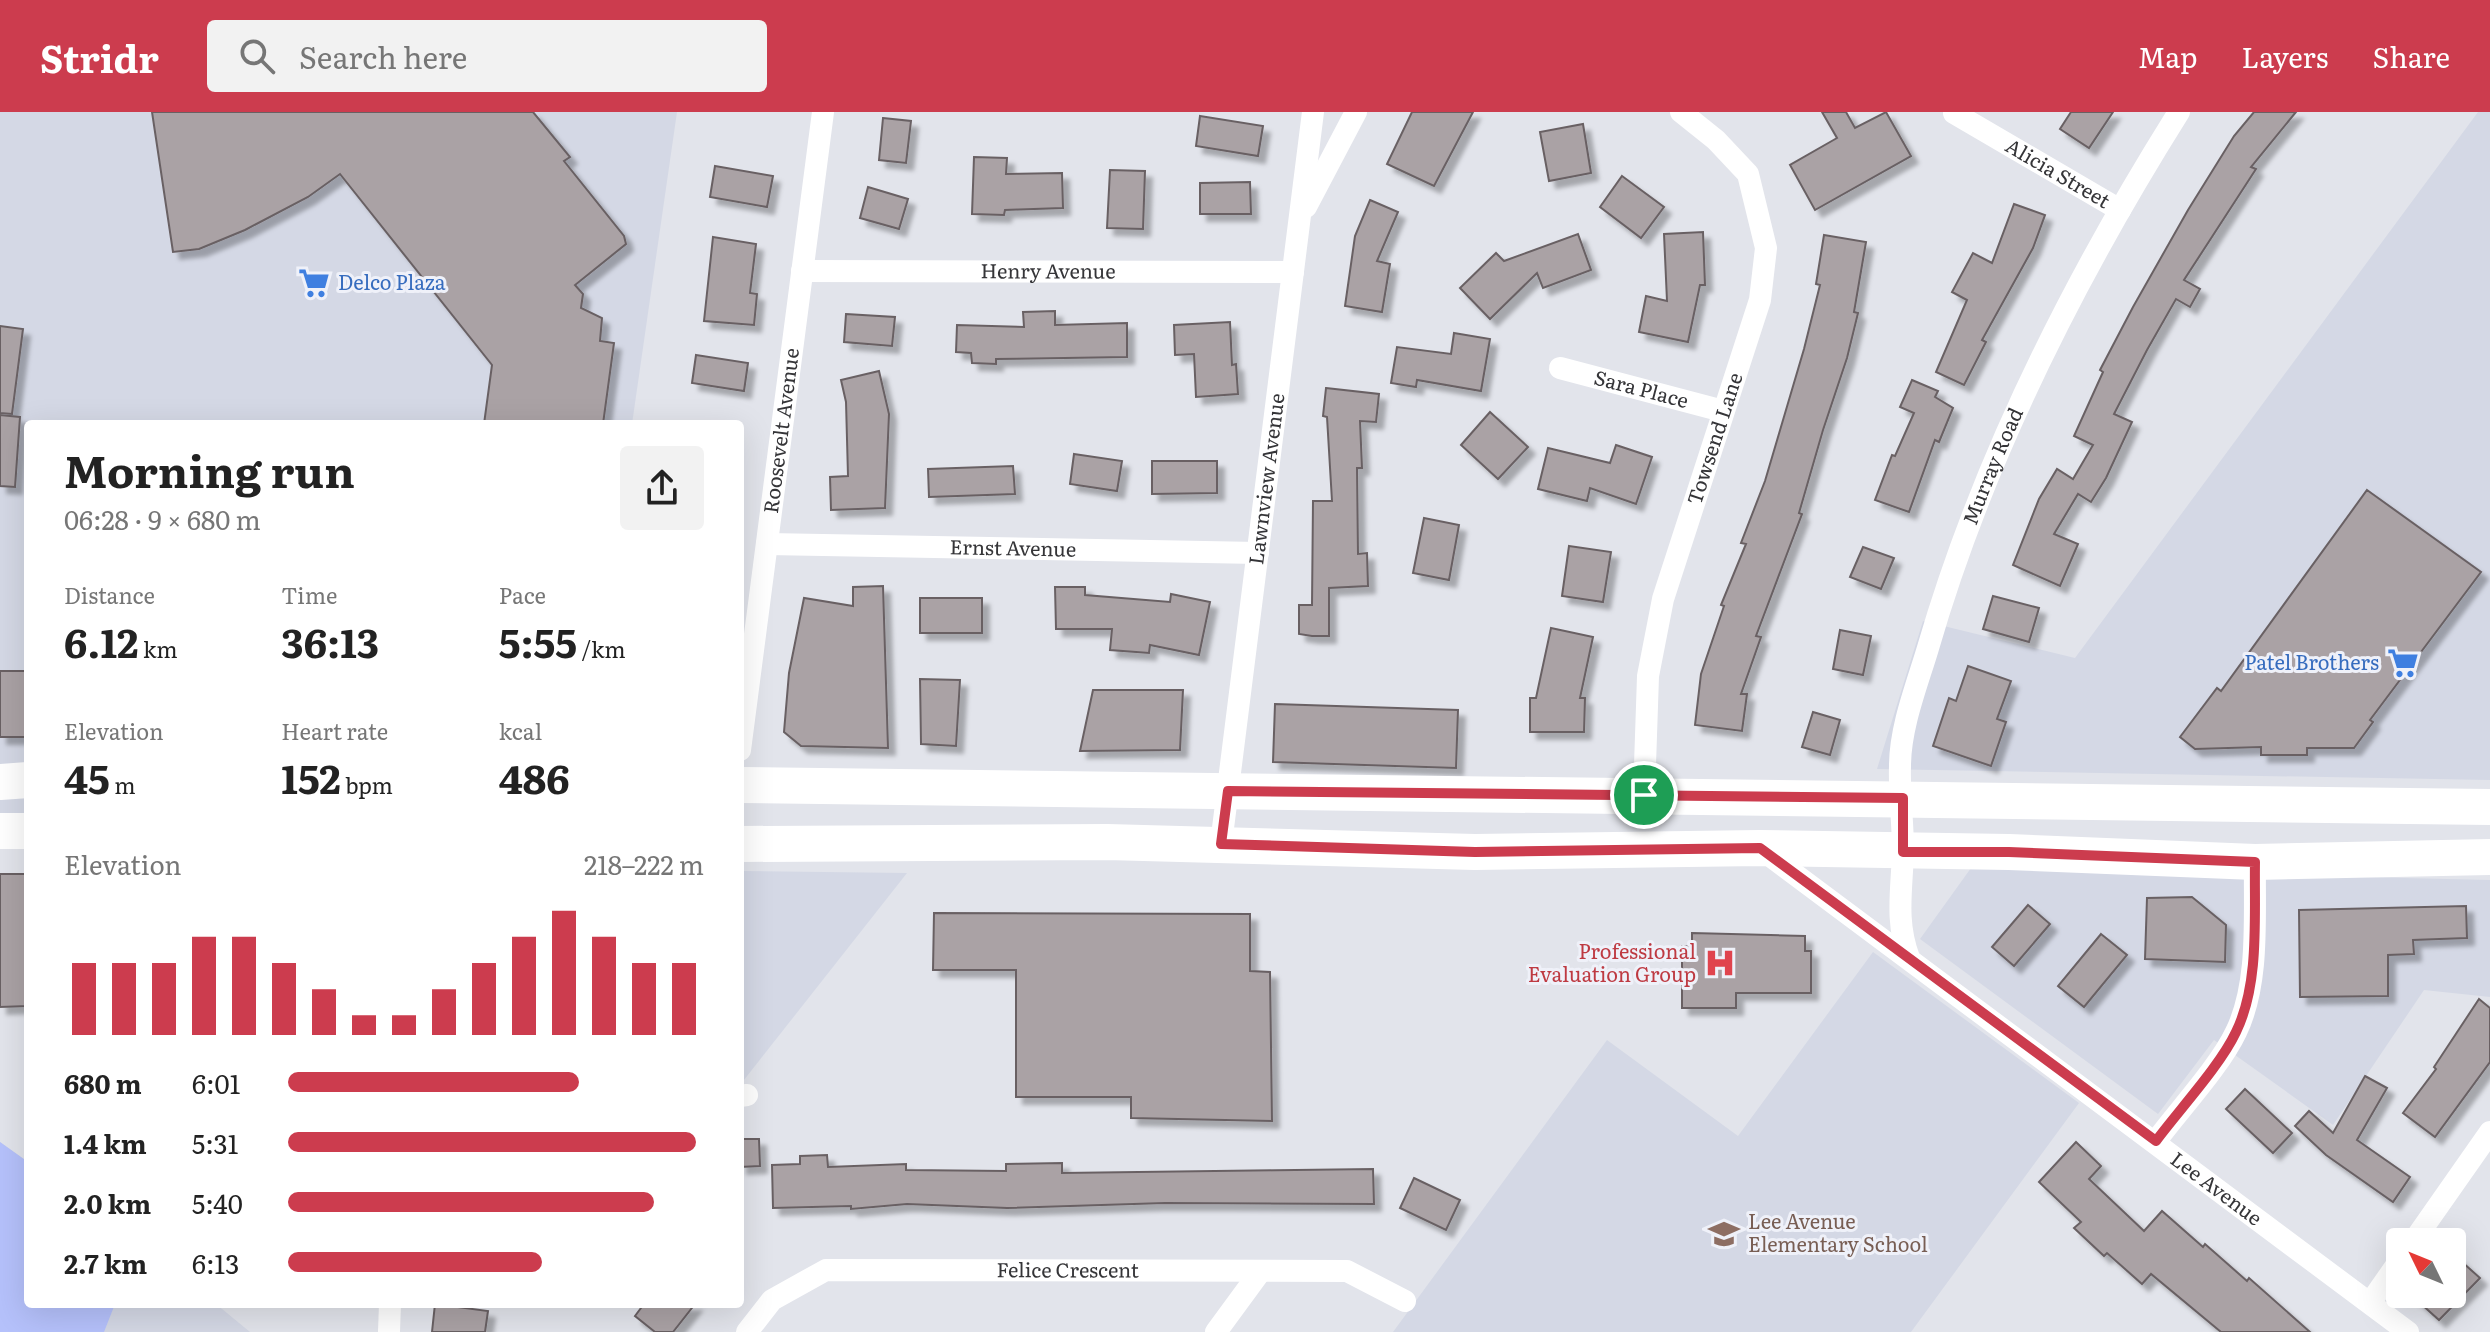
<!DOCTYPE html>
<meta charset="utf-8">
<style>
:root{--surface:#fff;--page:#f2f2f2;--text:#222;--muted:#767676;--accent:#cc3c4e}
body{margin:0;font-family:Literata,serif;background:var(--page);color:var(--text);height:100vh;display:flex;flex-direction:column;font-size:30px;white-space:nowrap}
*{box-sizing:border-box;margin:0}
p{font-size:26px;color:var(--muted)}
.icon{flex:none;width:44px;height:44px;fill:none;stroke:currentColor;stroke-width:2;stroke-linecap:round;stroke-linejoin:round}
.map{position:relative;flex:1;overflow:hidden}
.panel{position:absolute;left:24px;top:308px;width:720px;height:888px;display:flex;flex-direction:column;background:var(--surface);border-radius:8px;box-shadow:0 8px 32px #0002}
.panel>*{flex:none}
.needle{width:52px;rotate:313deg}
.controls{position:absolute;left:2386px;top:1116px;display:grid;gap:16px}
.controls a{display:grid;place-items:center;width:80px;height:80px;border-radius:8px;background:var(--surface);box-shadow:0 8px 32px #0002;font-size:40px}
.pin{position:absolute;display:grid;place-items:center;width:68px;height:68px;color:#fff;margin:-34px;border:4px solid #fff;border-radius:50%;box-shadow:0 2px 8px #0007}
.round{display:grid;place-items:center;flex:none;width:84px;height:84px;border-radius:8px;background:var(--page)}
.summary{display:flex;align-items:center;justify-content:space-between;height:136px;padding:0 40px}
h1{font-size:44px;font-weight:700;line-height:60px}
.figures{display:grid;grid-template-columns:repeat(3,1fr);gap:12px;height:136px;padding:8px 40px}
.figures div{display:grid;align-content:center}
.figures b{font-size:40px;font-weight:700}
.figures small{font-size:22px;font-weight:400}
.figures p{font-size:22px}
.chart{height:224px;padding:16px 40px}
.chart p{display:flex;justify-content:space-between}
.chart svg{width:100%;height:144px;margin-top:8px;stroke:var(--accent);stroke-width:6}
ul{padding:0 40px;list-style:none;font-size:26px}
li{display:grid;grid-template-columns:128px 96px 1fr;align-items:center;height:60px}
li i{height:20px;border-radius:10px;background:var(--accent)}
header{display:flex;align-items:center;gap:48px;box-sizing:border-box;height:112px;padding:0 40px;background:var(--accent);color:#fff}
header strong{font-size:38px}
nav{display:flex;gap:44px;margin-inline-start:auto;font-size:28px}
.search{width:560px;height:72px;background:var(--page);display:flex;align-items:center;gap:20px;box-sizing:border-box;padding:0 28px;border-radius:8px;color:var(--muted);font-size:30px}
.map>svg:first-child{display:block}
.built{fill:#d4d8e5}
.green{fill:#b5c1fb}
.building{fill:#aaa2a5;stroke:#696164;stroke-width:2;filter:url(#shadow)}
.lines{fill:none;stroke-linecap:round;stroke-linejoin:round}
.street{stroke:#fff;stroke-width:22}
.primary{stroke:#fff;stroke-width:36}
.route-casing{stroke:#fff;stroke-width:16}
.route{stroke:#cc3c4e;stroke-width:10}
.labels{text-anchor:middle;stroke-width:6;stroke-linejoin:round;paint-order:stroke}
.street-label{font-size:20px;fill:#353538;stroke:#eff1f9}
.shop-label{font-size:20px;fill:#366cbe;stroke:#eff1f9;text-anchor:start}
.health-label{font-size:20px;fill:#be3a42;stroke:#eff1f9;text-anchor:end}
.education-label{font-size:20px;fill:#785e54;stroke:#eff1f9;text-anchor:start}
</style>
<header>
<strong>Stridr</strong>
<div class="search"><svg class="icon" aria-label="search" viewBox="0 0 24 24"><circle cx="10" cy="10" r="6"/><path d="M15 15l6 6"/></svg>Search here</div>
<nav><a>Map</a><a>Layers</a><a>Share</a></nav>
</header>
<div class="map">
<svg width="2490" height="1220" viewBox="0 0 2490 1220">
<defs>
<filter id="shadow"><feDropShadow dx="7" dy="7" stdDeviation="2" flood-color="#0004"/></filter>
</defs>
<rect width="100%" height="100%" fill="#e2e4eb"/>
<g class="built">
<polygon points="0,0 677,0 632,312 28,312 28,719 0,720"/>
<polygon points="2478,0 2490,0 2490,668 1877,657 1923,509 2075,546"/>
<polygon points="1971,756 2490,768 2490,885 2424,878 2333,1013 2214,928 2158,1002 1920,827"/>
<polygon points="740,759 907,761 740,973"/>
<polygon points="1873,840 2079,991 1911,1220 1393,1220 1607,928 1738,1024"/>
<polygon points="0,1030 28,1050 28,1192 216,1192 250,1220 0,1220"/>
</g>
<polygon class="green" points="0,1030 28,1050 28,1192 115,1192 104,1220 0,1220"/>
<g class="building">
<polygon points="152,0 533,0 570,45 564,49 624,124 626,132 575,173 583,182 581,196 602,206 600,229 614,231 603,312 484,312 492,253 340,62 308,85 245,118 199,137 173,140"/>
<polygon points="1412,0 1473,0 1434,74 1387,52"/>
<polygon points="1822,0 1846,0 1855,16 1886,0 1911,44 1815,98 1790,53 1837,26"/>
<polygon points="2071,0 2113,0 2089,36 2060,17"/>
<polygon points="2254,0 2296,0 2251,55 2256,57 2184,168 2200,177 2190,195 2176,187 2147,238 2114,302 2132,310 2106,366 2091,390 2078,382 2054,422 2078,432 2060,474 2013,453 2039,387 2057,357 2073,367 2093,333 2074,324 2103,260 2100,258 2133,195 2188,98 2234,24"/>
<polygon points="1200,4 1263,14 1258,44 1196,34"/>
<polygon points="883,6 911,9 906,51 879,48"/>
<polygon points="1583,12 1591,61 1549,69 1540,20"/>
<polygon points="974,45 1007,46 1006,62 1062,61 1063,96 1005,98 1004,103 972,102"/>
<polygon points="715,54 773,64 767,95 710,85"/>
<polygon points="1110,58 1145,59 1143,117 1107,116"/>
<polygon points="1622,64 1664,95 1641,126 1600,95"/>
<polygon points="1250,70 1251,102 1200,102 1200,71"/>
<polygon points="868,75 908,87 899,117 860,106"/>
<polygon points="1370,88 1398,100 1377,149 1390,152 1382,200 1345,194 1355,124"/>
<polygon points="2014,92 2045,103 2033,136 1982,228 1986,230 1964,273 1936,260 1967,188 1952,180 1973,141 1992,151"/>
<polygon points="1703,120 1705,173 1700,173 1688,230 1639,220 1646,184 1667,189 1664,122"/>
<polygon points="1578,122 1591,158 1543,176 1537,161 1490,207 1460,176 1496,141 1504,149"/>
<polygon points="1824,123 1866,130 1854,200 1858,201 1847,246 1823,318 1799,401 1802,402 1756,524 1761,525 1741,582 1747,582 1742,619 1695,613 1701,562 1724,494 1721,493 1746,432 1741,431 1765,369 1804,237 1820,173 1816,172"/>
<polygon points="713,125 756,132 750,181 757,182 754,213 704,209"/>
<polygon points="1055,199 1055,213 1127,211 1127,245 996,247 996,252 972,251 971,241 956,240 957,213 1024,215 1023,200"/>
<polygon points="846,202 895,205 892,234 844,230"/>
<polygon points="1230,210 1232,253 1236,252 1238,282 1196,285 1194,242 1175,243 1174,213"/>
<polygon points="0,214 23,217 12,302 0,301"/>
<polygon points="1454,221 1490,227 1481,279 1417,268 1416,275 1391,271 1397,235 1451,242"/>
<polygon points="696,243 748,251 744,279 692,271"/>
<polygon points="879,259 889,302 885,396 831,398 830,365 848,364 846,290 841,268"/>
<polygon points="1912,268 1938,279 1935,285 1953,296 1939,330 1935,328 1909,400 1875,388 1892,343 1895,344 1914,301 1900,295"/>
<polygon points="1326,276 1379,282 1376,310 1360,309 1362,356 1357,356 1358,442 1367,441 1368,474 1329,476 1329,524 1312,524 1299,522 1299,493 1312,493 1313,389 1332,389 1327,305 1323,304"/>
<polygon points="1490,300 1528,335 1498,367 1461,333"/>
<polygon points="0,303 20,305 15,375 0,374"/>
<polygon points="1616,333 1652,345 1636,392 1590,376 1587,389 1538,377 1548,336 1610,351"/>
<polygon points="1074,342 1122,349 1117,379 1070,372"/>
<polygon points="1152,349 1217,349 1217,381 1152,382"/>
<polygon points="1013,354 1015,382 929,385 928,357"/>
<polygon points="2367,378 2481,460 2370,608 2373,610 2354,636 2307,636 2307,643 2261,643 2261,635 2195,637 2180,625 2217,576 2221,579"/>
<polygon points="1424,406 1459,413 1449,468 1413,461"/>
<polygon points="1569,434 1611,440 1603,490 1562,484"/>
<polygon points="1863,435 1894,446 1881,477 1850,465"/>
<polygon points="883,474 888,636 801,634 784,620 789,561 804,486 853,494 853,475"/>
<polygon points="1055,475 1085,475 1085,483 1170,490 1171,482 1210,490 1199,543 1150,533 1149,541 1110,538 1112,517 1056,517"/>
<polygon points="1993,484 2039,496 2029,530 1983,517"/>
<rect x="920" y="486" width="62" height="35"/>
<polygon points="1551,516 1593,525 1580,586 1585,586 1584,620 1530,620 1530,586 1536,586"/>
<polygon points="1840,518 1871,524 1863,563 1833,557"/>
<polygon points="1968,554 2011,569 1997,607 2006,610 1991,654 1933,634 1949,586 1956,589"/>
<rect x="0" y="559" width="28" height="66"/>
<polygon points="920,567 960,568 956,634 921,632"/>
<polygon points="1093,578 1183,578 1180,638 1080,639"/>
<polygon points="1275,592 1458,598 1456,656 1273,650"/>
<polygon points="1813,600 1840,608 1830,643 1802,635"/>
<polygon points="0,762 28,762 28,894 0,895"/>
<polygon points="2192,785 2226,813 2225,850 2145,847 2147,786"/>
<polygon points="2028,793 2050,812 2014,854 1992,835"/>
<polygon points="2466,794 2467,826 2413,828 2414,842 2388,843 2388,884 2300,885 2299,798"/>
<polygon points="934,801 1250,802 1250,859 1270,860 1272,1009 1131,1006 1131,985 1016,985 1016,858 933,858"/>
<polygon points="1692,821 1805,824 1805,839 1811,839 1811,881 1736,881 1736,896 1682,896 1682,834 1692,834"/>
<polygon points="2101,822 2127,843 2084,895 2058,874"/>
<polygon points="2479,887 2490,896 2490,950 2435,1025 2403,1001 2436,957 2434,955"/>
<polygon points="2365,964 2387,976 2357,1028 2410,1065 2393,1090 2326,1043 2295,1014 2309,999 2333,1021"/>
<polygon points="2245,977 2292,1021 2273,1041 2226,997"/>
<polygon points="740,1027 759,1027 760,1054 740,1055"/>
<polygon points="2076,1030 2101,1054 2089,1067 2144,1119 2162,1099 2203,1135 2205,1132 2247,1169 2249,1166 2310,1220 2221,1220 2151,1162 2142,1172 2107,1141 2104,1144 2074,1116 2081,1110 2039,1070"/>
<polygon points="827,1043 828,1055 906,1052 906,1058 1006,1059 1006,1052 1062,1051 1062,1061 1373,1057 1374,1092 1165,1091 1007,1096 907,1092 851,1097 851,1094 773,1096 772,1053 800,1052 800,1044"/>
<polygon points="1414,1066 1460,1088 1446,1118 1400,1096"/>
<polygon points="2452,1141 2480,1166 2439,1208 2410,1182 2452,1182"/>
<polygon points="435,1192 488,1199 485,1220 432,1220"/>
<polygon points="644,1192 695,1192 673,1220 655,1220 635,1204"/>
</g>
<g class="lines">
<g class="street">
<path id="s1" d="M1954 1 2120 98"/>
<polyline points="1306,95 1356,0"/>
<path id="s2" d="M802 159 1293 160"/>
<path id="s3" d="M1560 256 1723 299"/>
<path id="s4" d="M767 432 1258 441"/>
<path id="s5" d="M740 638 823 0"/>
<path id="s6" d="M1644 683 1648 564 1663 487 1760 188 1766 136 1748 62 1716 28 1681 0"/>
<path id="s7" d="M1221 732 1313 0"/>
<path id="s8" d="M1761 737 2408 1220"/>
<path id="s9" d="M1909 846C1895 809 1902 777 1903 739 1903 710 1899 682 1900 654 1900 615 1917 573 1928 536 1983 346 2074 167 2179 0"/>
<polyline points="740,984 747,983"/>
<path d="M2156 1029C2179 998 2220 954 2236 920 2260 871 2254 803 2255 750"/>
<polyline points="2413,1130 2490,1020"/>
<polyline points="2370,1191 2400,1148"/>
<polyline points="389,1220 390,1192"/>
<path id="s10" d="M747 1220 772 1188 826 1158 1347 1159 1405 1189"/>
<polyline points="1216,1220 1260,1160"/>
</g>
<g class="primary">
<polyline points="0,670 28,668"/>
<polyline points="740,673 2490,695"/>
<polyline points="0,719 28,719"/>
<polyline points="740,732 1107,730 1475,740 1760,736 2009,740 2255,750 2490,745"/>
</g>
</g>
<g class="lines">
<defs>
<path id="route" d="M1228 679 1903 686V740H2009L2255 750C2254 803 2260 871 2236 920 2220 954 2179 998 2156 1029L1760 736 1475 740 1221 732Z"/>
</defs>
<use href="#route" class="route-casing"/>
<use href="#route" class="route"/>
</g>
<defs>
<symbol id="supermarket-bare" viewBox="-9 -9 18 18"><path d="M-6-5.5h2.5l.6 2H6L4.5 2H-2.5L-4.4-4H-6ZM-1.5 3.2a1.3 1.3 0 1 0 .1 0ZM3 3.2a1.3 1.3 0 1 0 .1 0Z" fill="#3f7fe0" stroke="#eff1f9" stroke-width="2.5" paint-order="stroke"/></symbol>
<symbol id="hospital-bare" viewBox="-9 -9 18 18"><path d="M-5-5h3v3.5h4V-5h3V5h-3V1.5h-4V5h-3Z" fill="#e0444e" stroke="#eff1f9" stroke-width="2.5" paint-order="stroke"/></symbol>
<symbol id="school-bare" viewBox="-9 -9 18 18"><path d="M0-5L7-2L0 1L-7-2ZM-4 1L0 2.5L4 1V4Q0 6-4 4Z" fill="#8d6e63" stroke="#eff1f9" stroke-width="2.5" paint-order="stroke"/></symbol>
</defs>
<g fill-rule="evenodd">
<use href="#supermarket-bare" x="292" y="149" width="44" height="44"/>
<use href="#supermarket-bare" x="2381" y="529" width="44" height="44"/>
<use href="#hospital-bare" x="1698" y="829" width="44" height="44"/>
<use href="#school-bare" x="1702" y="1100" width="44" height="44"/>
</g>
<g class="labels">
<g class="street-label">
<text dy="7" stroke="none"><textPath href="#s1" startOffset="120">Alicia Street</textPath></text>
<text dy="7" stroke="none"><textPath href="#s2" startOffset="246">Henry Avenue</textPath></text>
<text dy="7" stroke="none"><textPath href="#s3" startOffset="84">Sara Place</textPath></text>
<text dy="7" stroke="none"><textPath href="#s5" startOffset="322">Roosevelt Avenue</textPath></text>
<text dy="7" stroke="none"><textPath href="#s6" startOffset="366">Towsend Lane</textPath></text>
<text dy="7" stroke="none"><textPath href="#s9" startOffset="508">Murray Road</textPath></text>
<text dy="7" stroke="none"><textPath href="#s7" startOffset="368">Lawnview Avenue</textPath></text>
<text dy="7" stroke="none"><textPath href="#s4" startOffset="246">Ernst Avenue</textPath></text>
<text dy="7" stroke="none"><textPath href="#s8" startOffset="568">Lee Avenue</textPath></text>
<text dy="7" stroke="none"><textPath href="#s10" startOffset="344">Felice Crescent</textPath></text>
</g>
<g class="shop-label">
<text x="338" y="178">Delco Plaza</text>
<text x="2379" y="558" text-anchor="end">Patel Brothers</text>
</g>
<g class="health-label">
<text x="1696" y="847">Professional<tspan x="1696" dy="23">Evaluation Group</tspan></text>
</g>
<g class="education-label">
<text x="1748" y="1117">Lee Avenue<tspan x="1748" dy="23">Elementary School</tspan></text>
</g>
</g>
</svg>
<div class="controls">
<a><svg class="needle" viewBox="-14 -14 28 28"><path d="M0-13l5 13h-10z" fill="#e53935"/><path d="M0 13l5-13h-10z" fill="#767676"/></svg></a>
</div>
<div class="pin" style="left:1644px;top:683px;background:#1e9e55"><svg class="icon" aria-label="arrive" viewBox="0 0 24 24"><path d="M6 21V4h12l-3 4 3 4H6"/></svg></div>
<section class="panel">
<div class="summary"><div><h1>Morning run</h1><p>06:28 · 9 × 680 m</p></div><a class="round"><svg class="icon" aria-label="share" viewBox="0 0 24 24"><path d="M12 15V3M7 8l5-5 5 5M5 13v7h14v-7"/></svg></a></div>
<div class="figures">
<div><p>Distance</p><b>6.12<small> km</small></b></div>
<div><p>Time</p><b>36:13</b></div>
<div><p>Pace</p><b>5:55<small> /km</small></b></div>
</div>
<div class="figures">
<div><p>Elevation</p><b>45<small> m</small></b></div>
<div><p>Heart rate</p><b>152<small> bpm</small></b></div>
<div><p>kcal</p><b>486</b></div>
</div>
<div class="chart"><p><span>Elevation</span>218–222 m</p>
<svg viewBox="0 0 160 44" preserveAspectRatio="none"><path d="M5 44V22M15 44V22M25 44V22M35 44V14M45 44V14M55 44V22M65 44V30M75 44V38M85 44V38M95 44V30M105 44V22M115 44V14M125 44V6M135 44V14M145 44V22M155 44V22"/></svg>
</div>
<ul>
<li><b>680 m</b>6:01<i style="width:70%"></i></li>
<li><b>1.4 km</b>5:31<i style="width:98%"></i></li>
<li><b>2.0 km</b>5:40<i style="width:88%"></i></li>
<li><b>2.7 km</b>6:13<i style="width:61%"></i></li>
</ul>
</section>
</div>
